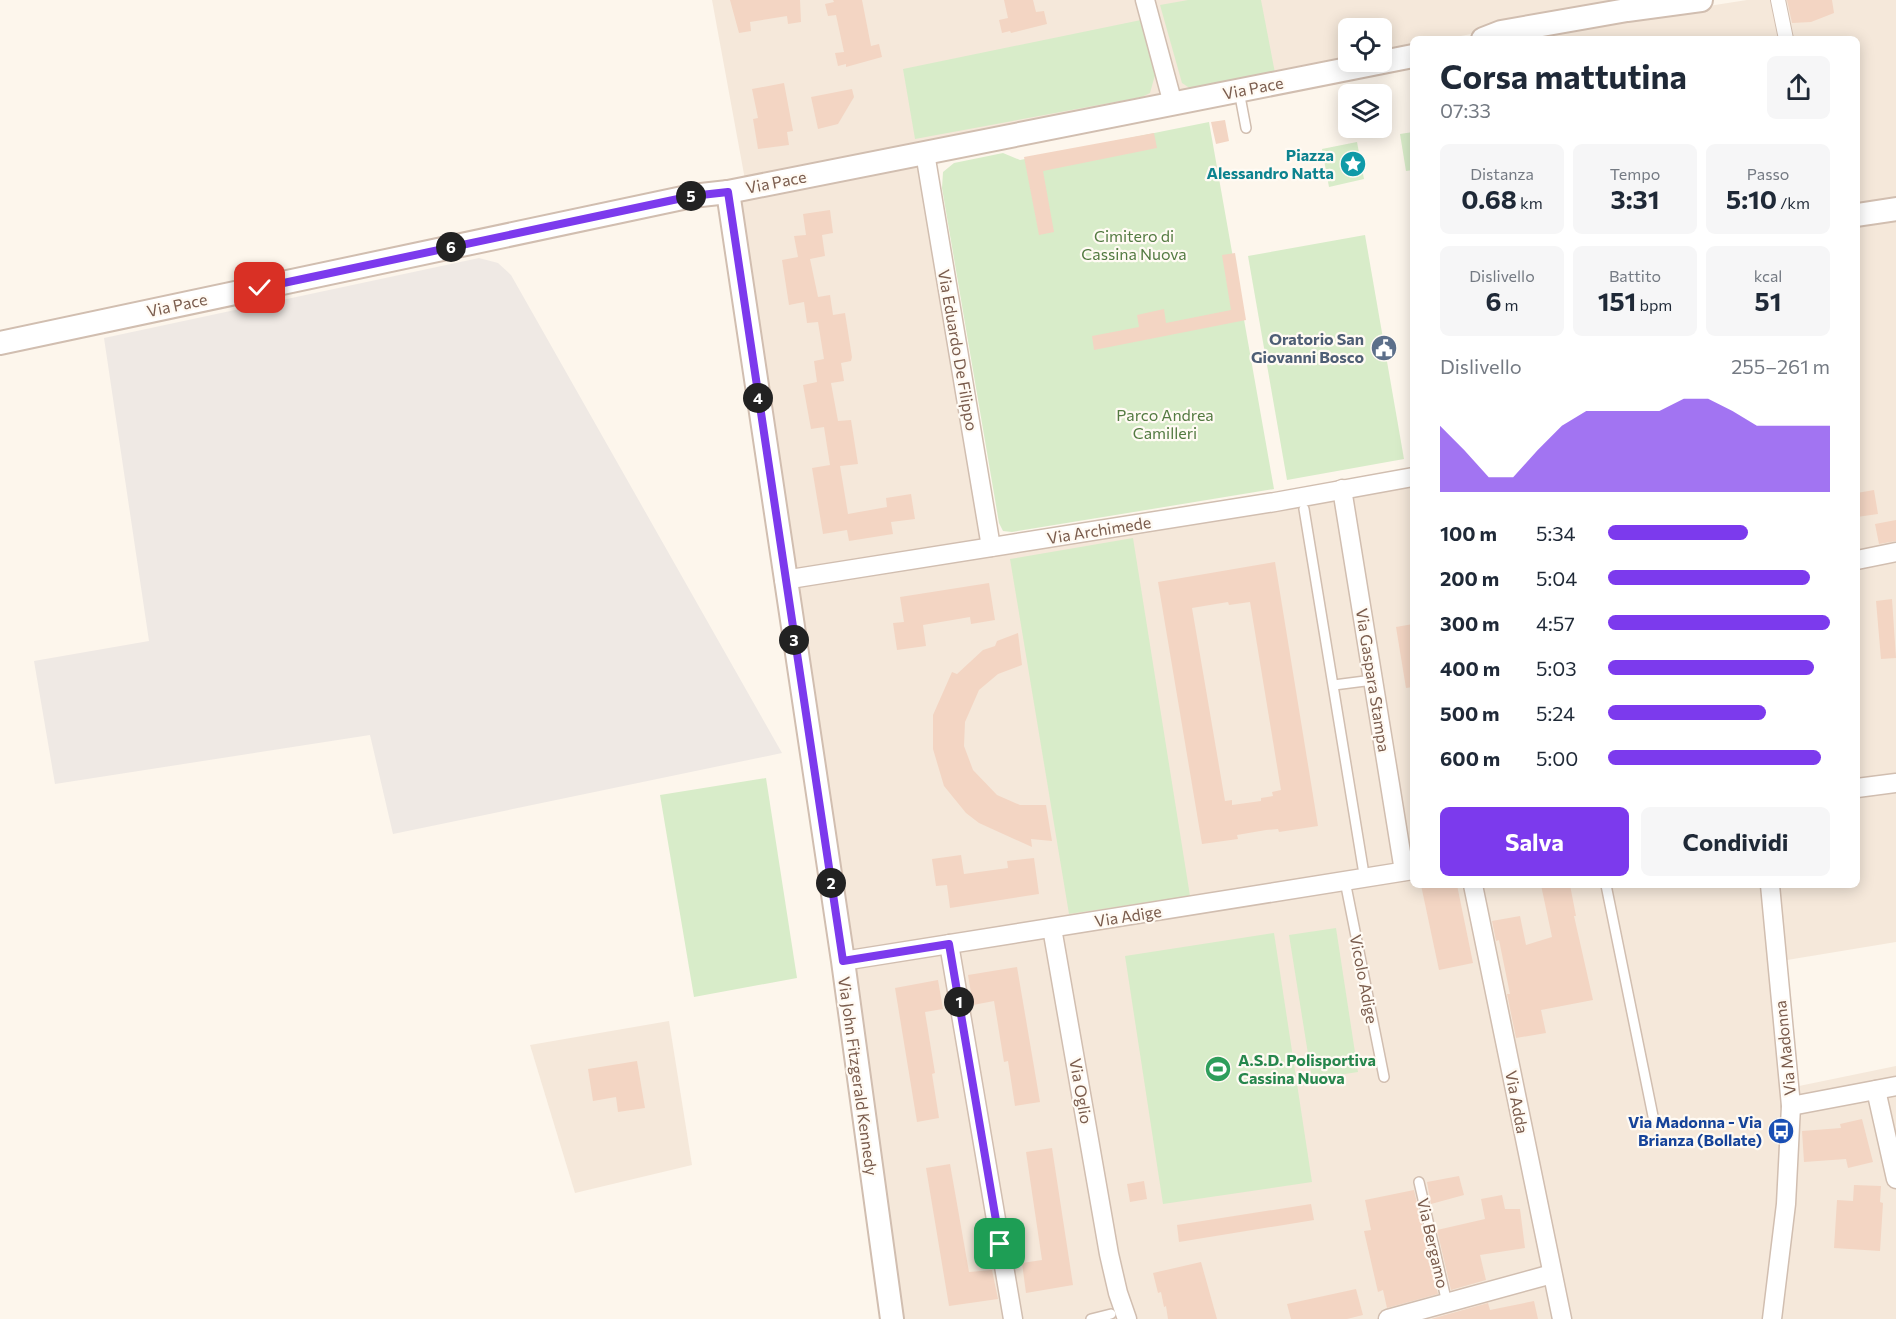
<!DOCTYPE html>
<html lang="it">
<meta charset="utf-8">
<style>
:root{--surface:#fff;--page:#f6f6f7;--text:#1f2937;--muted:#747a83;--accent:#7c3aed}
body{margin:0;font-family:Commissioner,sans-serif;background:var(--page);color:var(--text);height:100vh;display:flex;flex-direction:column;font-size:22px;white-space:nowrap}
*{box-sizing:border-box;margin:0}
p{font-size:20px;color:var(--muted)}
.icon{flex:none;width:33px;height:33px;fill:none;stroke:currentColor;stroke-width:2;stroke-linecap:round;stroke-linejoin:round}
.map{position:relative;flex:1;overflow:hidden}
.details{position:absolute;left:1410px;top:36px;width:450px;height:852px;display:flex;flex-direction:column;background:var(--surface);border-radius:9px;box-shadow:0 3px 15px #0003}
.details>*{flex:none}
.controls{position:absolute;left:1338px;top:18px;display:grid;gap:12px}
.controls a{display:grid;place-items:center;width:54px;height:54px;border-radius:9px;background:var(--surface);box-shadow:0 3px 15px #0003;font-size:30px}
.pin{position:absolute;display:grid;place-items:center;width:51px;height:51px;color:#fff;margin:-26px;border-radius:12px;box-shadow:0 3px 9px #0006}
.km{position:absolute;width:30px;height:30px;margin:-15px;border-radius:50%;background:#222;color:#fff;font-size:16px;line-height:30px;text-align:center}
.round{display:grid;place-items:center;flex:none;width:63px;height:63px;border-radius:9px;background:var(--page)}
.overview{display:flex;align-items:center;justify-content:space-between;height:102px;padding:0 30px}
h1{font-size:33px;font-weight:700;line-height:45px}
.stats{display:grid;grid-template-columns:repeat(3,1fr);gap:9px;height:102px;padding:6px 30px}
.stats div{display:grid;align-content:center;border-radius:9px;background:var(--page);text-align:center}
.stats b{font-size:26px;font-weight:700}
.stats small{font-size:16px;font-weight:400}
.stats p{font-size:16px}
.chart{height:168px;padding:12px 30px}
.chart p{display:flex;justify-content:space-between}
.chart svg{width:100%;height:108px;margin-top:6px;fill:var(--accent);opacity:.7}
.button{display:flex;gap:12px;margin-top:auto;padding:12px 30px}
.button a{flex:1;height:69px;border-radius:9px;background:var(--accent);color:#fff;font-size:24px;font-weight:700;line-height:69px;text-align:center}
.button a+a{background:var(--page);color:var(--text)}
ul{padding:0 30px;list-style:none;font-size:20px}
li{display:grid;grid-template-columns:96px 72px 1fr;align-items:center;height:45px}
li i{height:15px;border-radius:8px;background:var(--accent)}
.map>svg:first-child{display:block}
.residential{fill:#f5e8da}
.industrial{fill:#efe9e4}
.green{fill:#d8ecc9}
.building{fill:#f3d5c3;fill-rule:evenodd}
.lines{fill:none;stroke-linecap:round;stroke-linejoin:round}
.service-casing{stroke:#d1beb0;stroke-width:12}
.pedestrian-casing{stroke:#d1beb0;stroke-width:16}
.minor-casing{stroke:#d1beb0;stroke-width:21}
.tertiary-casing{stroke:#d1beb0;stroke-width:26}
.service{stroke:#fff;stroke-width:9}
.pedestrian{stroke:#fff;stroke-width:14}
.minor{stroke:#fff;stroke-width:18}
.tertiary{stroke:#fff;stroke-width:22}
.route-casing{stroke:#fff;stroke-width:12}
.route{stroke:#7c3aed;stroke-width:8}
.labels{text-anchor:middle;stroke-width:4.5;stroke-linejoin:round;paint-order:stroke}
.street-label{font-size:16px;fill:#7a5c4d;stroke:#fffaf3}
.culture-label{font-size:16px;font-weight:bold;fill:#0d838f;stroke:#fffaf3;text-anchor:end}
.park-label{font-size:16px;fill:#537a41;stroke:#fffaf3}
.service-label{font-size:16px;font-weight:bold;fill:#4e5e75;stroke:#fffaf3;text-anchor:end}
.leisure-label{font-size:16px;font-weight:bold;fill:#27864d;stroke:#fffaf3;text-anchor:start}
.transit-label{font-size:16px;font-weight:bold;fill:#164399;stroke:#fffaf3;text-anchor:end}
</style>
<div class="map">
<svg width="1896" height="1319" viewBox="0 0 1896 1319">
<rect width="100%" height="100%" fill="#fdf6ec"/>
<g class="residential">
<polygon points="712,0 1649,0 1445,39 1413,39 1413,46 1382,52 1382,28 1348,28 1348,59 746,185"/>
<polygon points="1747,0 1896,0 1896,549 1857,557 1857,39 1497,39"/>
<polygon points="925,153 991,547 1413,477 1413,885 1770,885 1791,1106 1772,1319 892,1319 728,192"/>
<polygon points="1896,552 1896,783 1857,788 1857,560"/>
<polygon points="1896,788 1896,942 1781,961 1774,885 1857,885 1857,793"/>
<polygon points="669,1021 692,1165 575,1193 530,1045"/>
<polygon points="1896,1066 1896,1319 1781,1319 1794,1198 1799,1086"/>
</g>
<polygon class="industrial" points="479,258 498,263 511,275 782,753 393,834 370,735 55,784 34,661 149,641 104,338"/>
<g class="green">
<polygon points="1188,0 1261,0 1275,73 1191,89 1182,83 1160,5"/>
<polygon points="1141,20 1155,75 1150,93 1142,97 915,139 903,69"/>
<polygon points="1209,122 1274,489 1012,532 1003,531 999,523 942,188 943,172 954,163 1003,153 1020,160"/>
<polygon points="1413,132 1413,170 1406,171 1400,134"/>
<polygon points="1357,142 1364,179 1329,187 1322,149"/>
<polygon points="1365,235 1404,459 1287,480 1248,256"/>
<polygon points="1133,538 1190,896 1069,914 1010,559"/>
<polygon points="766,778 797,978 694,997 660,795"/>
<polygon points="1336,928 1358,1072 1312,1079 1289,935"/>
<polygon points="1274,933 1312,1182 1163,1204 1125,956"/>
</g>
<g class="building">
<polygon points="730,0 800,0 801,22 788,24 787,16 750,22 751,31 739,33"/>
<polygon points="833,0 862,0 871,46 879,44 882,57 846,67 846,64 838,66 835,53 844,52 836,15 828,16 825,4 834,2"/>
<polygon points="1004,0 1033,0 1036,12 1044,11 1047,24 1011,33 1010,31 1002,33 999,20 1008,18"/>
<polygon points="1787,0 1832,0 1834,13 1811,22 1792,23"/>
<polygon points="784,83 793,131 787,132 789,145 758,149 753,119 758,118 752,89"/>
<polygon points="852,89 854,97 838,124 818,129 811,97"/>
<polygon points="1225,120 1229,141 1216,144 1211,122"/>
<polygon points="1154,133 1157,148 1043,171 1054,232 1039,235 1024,157"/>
<polygon points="830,210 833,233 822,235 825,256 810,259 818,297 830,295 833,315 845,313 852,357 851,361 841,363 844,381 831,383 838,421 851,420 858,464 840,466 848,514 887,507 886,498 911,494 915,519 891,522 893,534 849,541 847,530 823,534 812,468 830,465 824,427 811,429 803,385 817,382 814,361 824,359 818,322 807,323 804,302 789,305 782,260 798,257 794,236 806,235 803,214"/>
<polygon points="1235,253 1246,320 1094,350 1092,336 1139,327 1137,315 1164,309 1166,323 1231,310 1222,255"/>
<polygon points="1874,490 1878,514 1857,517 1857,493"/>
<polygon points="1896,520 1896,541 1879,544 1875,524"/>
<path d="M1275 562 1318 826 1279 832 1278 829 1266 830 1237 835 1238 839 1202 844 1158 582ZM1228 602 1229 605 1250 602 1281 790 1272 792 1273 796 1261 798V801L1232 805V800L1225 801 1192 608Z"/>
<polygon points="989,583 995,620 971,624 970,617 923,625 926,646 897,650 893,623 904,622 900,597"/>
<polygon points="1892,599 1896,658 1881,659 1876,601"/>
<polygon points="1413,624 1413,687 1406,688 1396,627"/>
<polygon points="1018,633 1022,665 998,674 979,690 965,722 964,746 973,770 997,795 1020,805 1046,805 1052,841 1031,839 1032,847 979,823 966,813 944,786 933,749 933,715 952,672 957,674 983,650 995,646 997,641"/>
<polygon points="961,855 964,874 1008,868 1007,861 1034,858 1039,894 950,908 947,885 936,886 932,859"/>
<polygon points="1421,885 1457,885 1473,963 1439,970"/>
<polygon points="1541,885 1570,885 1576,916 1574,916 1593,1000 1541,1010 1546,1033 1516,1038 1507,994 1510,994 1499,940 1496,941 1492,921 1520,916 1526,945 1552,937"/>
<polygon points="1017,967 1040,1102 1015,1106 1008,1061 1004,1062 994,1001 973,1005 968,975"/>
<polygon points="938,980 943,1009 925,1012 935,1073 932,1074 939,1118 917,1122 895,988"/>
<polygon points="637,1061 645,1108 618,1112 616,1097 593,1101 588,1069"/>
<polygon points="1862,1119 1873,1162 1848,1168 1846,1159 1804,1162 1802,1131 1841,1128 1840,1124"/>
<polygon points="1052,1148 1073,1285 1026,1293 1022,1263 1042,1260 1026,1152"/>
<polygon points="950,1164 969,1272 992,1270 998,1299 949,1306 926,1168"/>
<polygon points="1459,1176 1464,1195 1431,1204 1427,1182"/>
<polygon points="1144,1181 1147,1199 1130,1202 1127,1184"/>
<polygon points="1854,1185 1881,1186 1880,1202 1883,1203 1880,1251 1834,1248 1837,1200 1853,1201"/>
<polygon points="1414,1190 1438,1294 1387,1308 1383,1290 1378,1292 1364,1231 1371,1230 1365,1200"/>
<polygon points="1502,1195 1505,1209 1520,1209 1525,1248 1480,1255 1486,1280 1451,1290 1437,1230 1485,1219 1481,1199"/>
<polygon points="1311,1204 1314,1220 1179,1242 1177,1225"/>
<polygon points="1201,1262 1217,1319 1168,1319 1166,1306 1164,1307 1161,1292 1158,1293 1153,1273"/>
<polygon points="1356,1289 1363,1315 1347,1319 1291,1319 1287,1304"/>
<polygon points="1534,1301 1538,1319 1431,1319 1488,1303 1490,1310"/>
</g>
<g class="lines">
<defs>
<g id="service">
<polyline points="1239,91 1246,128"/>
<polyline points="1304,509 1363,868"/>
<polyline points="1334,685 1373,680"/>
<polyline points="1345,881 1384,1077"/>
<polyline points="1606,885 1654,1121"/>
<polyline points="1419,1182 1447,1303"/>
<polyline points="1091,1319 1111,1314"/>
</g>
<polyline id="pedestrian" points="1778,0 1786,39"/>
<g id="minor">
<polyline points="1145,0 1173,104"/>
<polyline points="925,153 991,547"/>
<polyline points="1342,489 1404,871"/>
<polyline points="1857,560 1896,552"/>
<polyline points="784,580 1275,502 1413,477"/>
<polyline points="1857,788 1896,783"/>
<polyline points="1473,885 1562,1319"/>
<polyline points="1770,885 1791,1106 1786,1204 1772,1319"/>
<polyline points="1052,928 1109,1254 1118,1293 1127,1319"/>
<polyline points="949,944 1013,1319"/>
<polyline points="843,961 1413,870"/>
<polyline points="1876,1090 1896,1179"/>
<polyline points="1791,1106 1896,1086"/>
<polyline points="1388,1319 1552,1274"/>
</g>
<g id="tertiary">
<polyline points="1483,39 1501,32 1627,10 1701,0"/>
<polyline points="728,192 843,961 892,1319"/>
<polyline points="1857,215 1896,209"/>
<polyline points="0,343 692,196 728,192 1413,56"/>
</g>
</defs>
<use href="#service" class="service-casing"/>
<use href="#pedestrian" class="pedestrian-casing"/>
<use href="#minor" class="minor-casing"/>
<use href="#tertiary" class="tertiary-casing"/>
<use href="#service" class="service"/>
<use href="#pedestrian" class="pedestrian"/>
<use href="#minor" class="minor"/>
<use href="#tertiary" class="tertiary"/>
</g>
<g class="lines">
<defs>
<polyline id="route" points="260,288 692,196 728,192 843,961 949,944 1000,1244"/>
</defs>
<use href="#route" class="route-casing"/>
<use href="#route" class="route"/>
</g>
<defs>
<symbol id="sight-disc" viewBox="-11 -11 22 22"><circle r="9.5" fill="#0f9aa8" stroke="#fffaf3"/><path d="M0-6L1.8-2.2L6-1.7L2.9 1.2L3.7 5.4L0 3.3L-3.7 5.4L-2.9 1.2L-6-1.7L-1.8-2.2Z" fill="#fff"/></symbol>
<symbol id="civic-disc" viewBox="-11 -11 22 22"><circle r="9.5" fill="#5c6f8a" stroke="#fffaf3"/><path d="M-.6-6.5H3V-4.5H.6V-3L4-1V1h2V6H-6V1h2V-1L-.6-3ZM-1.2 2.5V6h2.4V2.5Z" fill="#fff"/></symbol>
<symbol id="stadium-disc" viewBox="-11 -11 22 22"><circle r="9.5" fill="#2e9e5b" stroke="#fffaf3"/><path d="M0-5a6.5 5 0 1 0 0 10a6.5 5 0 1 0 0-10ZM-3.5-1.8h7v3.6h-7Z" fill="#fff"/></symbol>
<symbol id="bus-disc" viewBox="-11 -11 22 22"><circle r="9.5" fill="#1a4fb4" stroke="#fffaf3"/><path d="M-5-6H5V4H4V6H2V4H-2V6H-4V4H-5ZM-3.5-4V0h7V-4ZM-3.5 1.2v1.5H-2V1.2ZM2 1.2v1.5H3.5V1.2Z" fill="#fff"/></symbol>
</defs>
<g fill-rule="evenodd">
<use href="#sight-disc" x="1338" y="149" width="30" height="30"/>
<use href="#civic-disc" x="1369" y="333" width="30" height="30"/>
<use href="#stadium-disc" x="1203" y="1054" width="30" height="30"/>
<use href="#bus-disc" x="1766" y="1116" width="30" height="30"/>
</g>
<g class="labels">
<g class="street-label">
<text transform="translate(1253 88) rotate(-11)" y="6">Via Pace</text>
<text transform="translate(776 182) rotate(-11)" y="6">Via Pace</text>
<text transform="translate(177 305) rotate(-12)" y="6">Via Pace</text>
<text transform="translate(958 350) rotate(80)" y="6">Via Eduardo De Filippo</text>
<text transform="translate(1099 530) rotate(-9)" y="6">Via Archimede</text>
<text transform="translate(1373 680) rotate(81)" y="6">Via Gaspara Stampa</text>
<text transform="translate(1128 916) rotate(-9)" y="6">Via Adige</text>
<text transform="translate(1364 979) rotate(79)" y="6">Vicolo Adige</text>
<text transform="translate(1785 1048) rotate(-96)" y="6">Via Madonna</text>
<text transform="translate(858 1076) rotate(82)" y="6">Via John Fitzgerald Kennedy</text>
<text transform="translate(1081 1091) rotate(80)" y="6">Via Oglio</text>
<text transform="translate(1517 1102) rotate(79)" y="6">Via Adda</text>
<text transform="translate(1433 1243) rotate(77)" y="6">Via Bergamo</text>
</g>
<g class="culture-label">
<text x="1334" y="161">Piazza<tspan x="1334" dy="18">Alessandro Natta</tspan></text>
</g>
<g class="park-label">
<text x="1134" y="242">Cimitero di<tspan x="1134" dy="18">Cassina Nuova</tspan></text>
<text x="1165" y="421">Parco Andrea<tspan x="1165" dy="18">Camilleri</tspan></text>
</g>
<g class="service-label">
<text x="1364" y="345">Oratorio San<tspan x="1364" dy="18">Giovanni Bosco</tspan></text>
</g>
<g class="leisure-label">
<text x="1238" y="1066">A.S.D. Polisportiva<tspan x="1238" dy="18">Cassina Nuova</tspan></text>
</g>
<g class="transit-label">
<text x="1762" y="1128">Via Madonna - Via<tspan x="1762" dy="18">Brianza (Bollate)</tspan></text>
</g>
</g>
</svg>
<div class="controls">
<a><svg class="icon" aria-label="locate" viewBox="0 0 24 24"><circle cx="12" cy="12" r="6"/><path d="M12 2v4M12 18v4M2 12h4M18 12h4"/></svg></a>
<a><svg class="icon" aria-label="layers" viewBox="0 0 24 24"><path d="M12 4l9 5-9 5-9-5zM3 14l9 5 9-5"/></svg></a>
</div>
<div class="pin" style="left:1000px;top:1244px;background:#1e9e55"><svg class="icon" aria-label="arrive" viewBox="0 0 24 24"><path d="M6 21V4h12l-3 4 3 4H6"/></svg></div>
<div class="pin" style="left:260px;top:288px;background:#d93025"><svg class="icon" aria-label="check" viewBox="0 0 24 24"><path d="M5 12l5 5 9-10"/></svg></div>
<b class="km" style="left:959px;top:1002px">1</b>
<b class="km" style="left:831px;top:883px">2</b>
<b class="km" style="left:794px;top:640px">3</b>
<b class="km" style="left:758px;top:398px">4</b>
<b class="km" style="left:691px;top:196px">5</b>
<b class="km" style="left:451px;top:247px">6</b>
<section class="details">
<div class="overview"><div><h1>Corsa mattutina</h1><p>07:33</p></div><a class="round"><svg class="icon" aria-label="share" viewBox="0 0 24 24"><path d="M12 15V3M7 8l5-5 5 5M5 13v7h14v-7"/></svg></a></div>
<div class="stats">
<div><p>Distanza</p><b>0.68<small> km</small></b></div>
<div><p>Tempo</p><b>3:31</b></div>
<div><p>Passo</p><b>5:10<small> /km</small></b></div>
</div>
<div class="stats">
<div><p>Dislivello</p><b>6<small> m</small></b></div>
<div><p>Battito</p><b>151<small> bpm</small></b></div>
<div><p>kcal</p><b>51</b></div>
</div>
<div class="chart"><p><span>Dislivello</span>255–261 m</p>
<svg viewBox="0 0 160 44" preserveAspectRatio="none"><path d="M0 44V17L10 27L20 38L30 38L40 27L50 17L60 11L70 11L80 11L90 11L100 6L110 6L120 11L130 17L140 17L150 17L160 17V44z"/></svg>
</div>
<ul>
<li><b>100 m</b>5:34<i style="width:63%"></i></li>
<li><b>200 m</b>5:04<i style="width:91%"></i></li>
<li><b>300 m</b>4:57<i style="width:100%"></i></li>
<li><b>400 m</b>5:03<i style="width:93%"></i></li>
<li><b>500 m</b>5:24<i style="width:71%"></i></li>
<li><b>600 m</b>5:00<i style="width:96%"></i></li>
</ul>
<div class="button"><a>Salva</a><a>Condividi</a></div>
</section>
</div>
